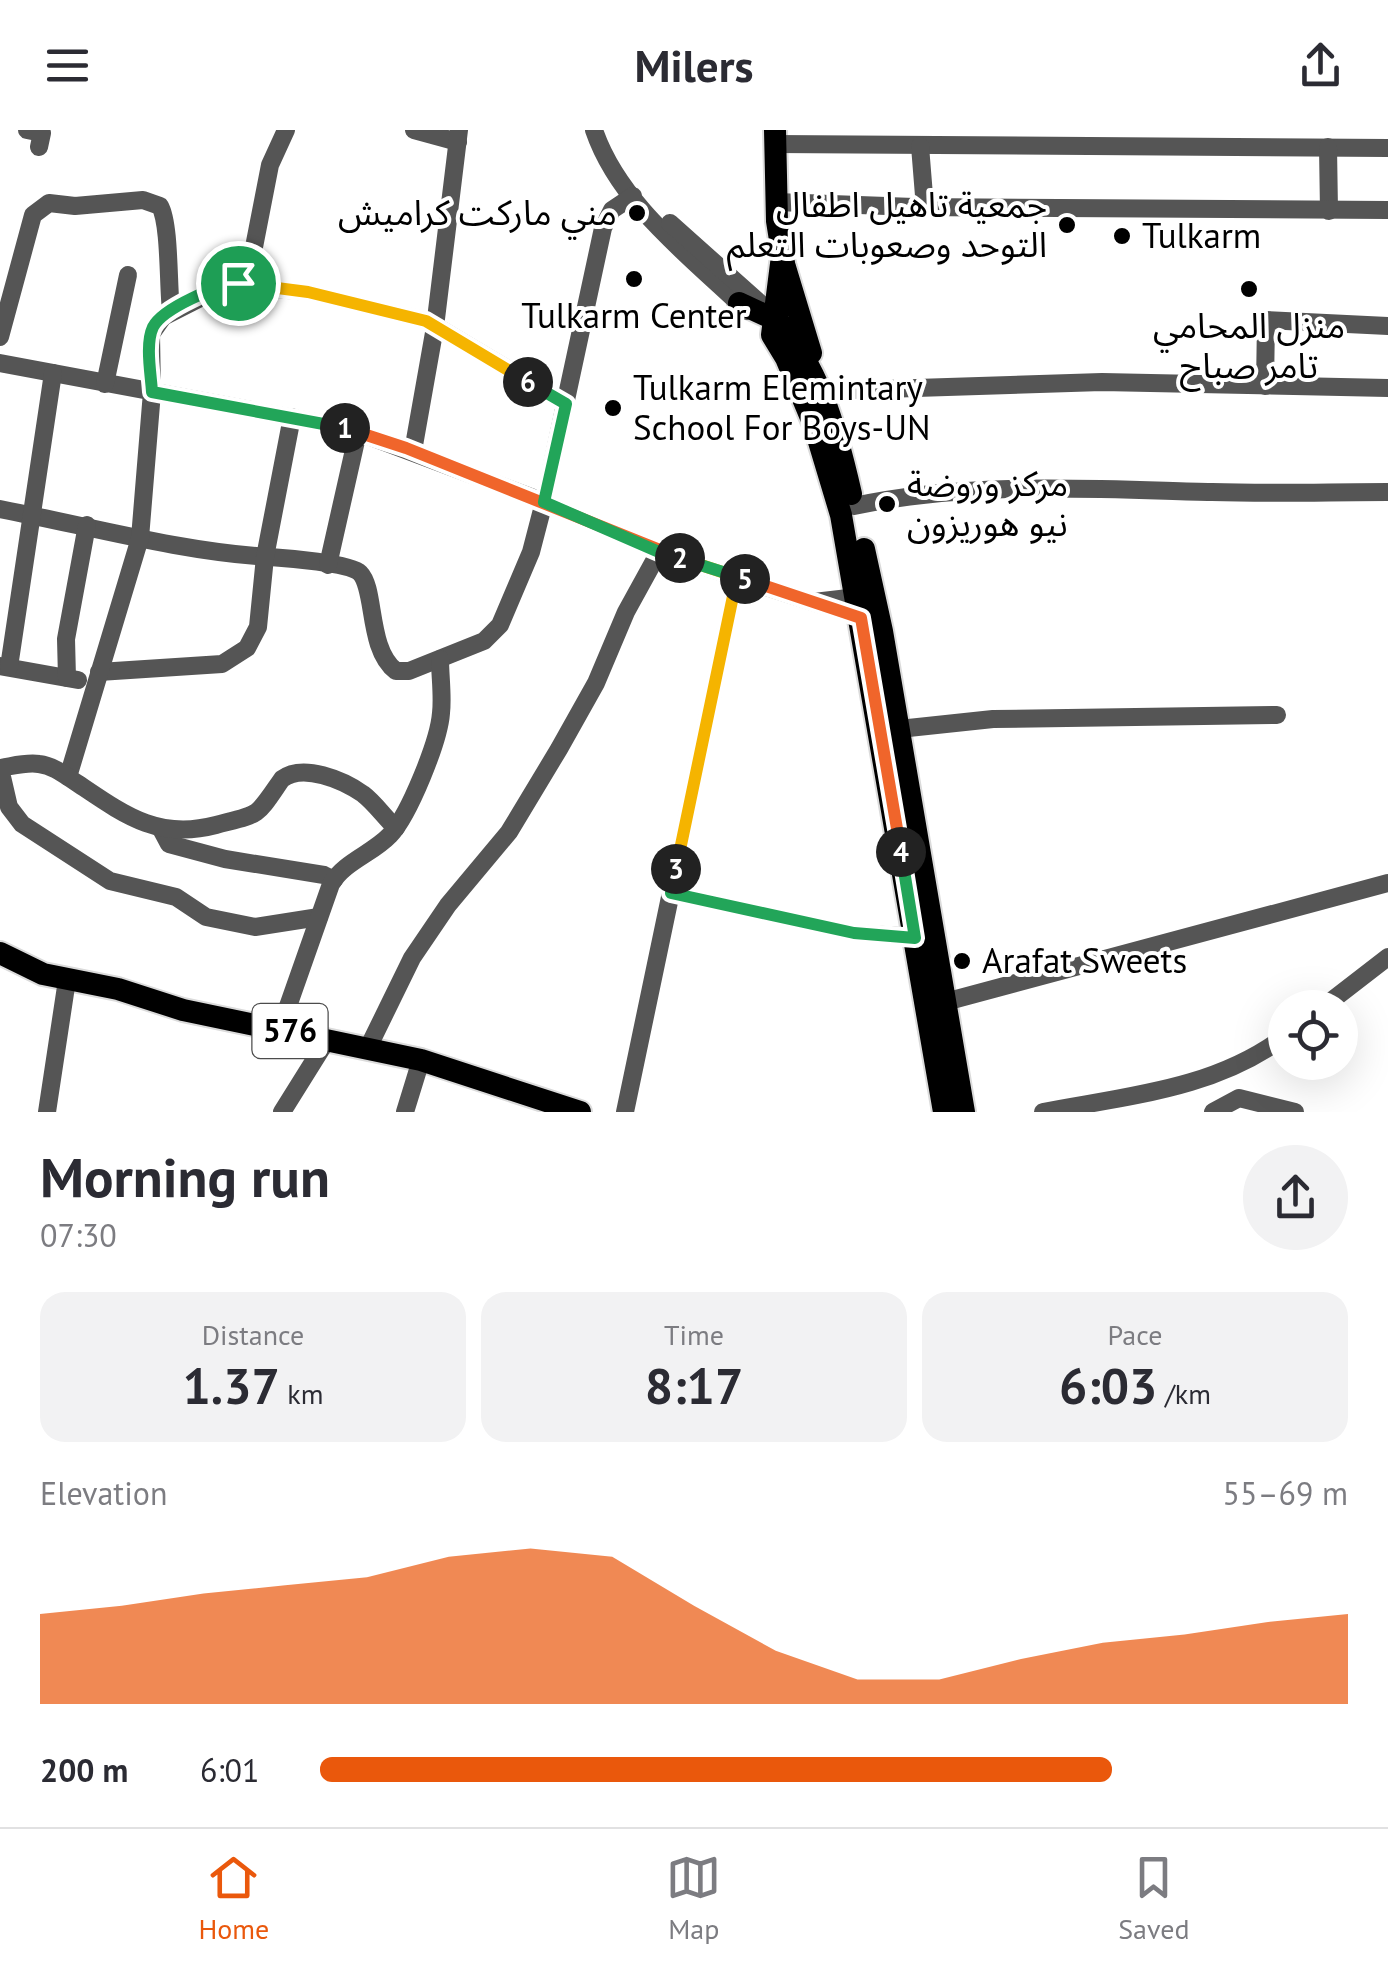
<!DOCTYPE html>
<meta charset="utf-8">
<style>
:root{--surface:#fff;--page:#f2f2f3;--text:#2b2b33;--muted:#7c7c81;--line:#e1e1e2;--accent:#ea580c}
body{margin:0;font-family:"PT Sans","Noto Sans Arabic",sans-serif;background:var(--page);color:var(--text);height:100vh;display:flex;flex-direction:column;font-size:38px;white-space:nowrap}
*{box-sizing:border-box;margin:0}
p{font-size:32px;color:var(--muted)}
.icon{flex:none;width:55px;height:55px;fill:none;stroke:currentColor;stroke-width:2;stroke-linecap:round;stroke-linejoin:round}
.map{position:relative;height:982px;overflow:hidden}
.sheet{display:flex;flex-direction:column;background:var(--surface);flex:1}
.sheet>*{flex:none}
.tools{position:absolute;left:1268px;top:860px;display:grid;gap:20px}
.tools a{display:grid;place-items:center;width:90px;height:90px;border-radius:50%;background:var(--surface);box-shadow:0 10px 40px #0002;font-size:50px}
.pin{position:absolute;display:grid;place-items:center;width:85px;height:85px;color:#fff;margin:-42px;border:5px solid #fff;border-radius:50%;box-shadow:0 2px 10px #0007}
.km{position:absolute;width:50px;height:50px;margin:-25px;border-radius:50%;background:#222;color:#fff;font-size:28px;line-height:50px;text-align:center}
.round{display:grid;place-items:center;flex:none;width:105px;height:105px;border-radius:52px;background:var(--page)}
.headline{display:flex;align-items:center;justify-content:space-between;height:170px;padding:0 40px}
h1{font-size:55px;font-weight:700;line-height:75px}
.stats{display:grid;grid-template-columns:repeat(3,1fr);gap:15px;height:170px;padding:10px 40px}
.stats div{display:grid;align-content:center;border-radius:25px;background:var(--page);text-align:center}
.stats b{font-size:50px;font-weight:700}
.stats small{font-size:28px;font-weight:400}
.stats p{font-size:28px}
.chart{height:280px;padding:20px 40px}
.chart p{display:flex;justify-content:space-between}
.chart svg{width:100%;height:180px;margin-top:10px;fill:var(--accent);opacity:.7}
ul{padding:0 40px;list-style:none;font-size:32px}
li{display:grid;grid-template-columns:160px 120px 1fr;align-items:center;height:75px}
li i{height:25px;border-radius:12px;background:var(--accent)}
header{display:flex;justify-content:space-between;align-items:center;height:130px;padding:0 40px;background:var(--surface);font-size:45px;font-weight:700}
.tab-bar{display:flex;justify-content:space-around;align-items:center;height:140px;border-top:2px solid var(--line);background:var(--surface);font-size:28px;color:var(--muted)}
.tab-bar a{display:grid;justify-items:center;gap:5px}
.tab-bar .active{color:var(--accent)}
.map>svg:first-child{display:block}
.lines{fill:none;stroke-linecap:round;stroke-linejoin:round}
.major-casing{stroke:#dbdbdb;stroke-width:26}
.minor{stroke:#555;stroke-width:18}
.major{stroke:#000;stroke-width:22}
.split-1-casing{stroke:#fff;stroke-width:20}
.split-2-casing{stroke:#fff;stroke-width:20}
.split-3-casing{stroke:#fff;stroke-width:20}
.split-4-casing{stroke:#fff;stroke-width:20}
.split-5-casing{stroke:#fff;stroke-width:20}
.split-6-casing{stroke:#fff;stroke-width:20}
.split-7-casing{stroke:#fff;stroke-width:20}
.split-1{stroke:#22a559;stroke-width:12}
.split-2{stroke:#f0652b;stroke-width:12}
.split-3{stroke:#f5b400;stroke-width:12}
.split-4{stroke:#22a559;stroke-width:12}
.split-5{stroke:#f0652b;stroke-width:12}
.split-6{stroke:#22a559;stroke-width:12}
.split-7{stroke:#f5b400;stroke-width:12}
.poi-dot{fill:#000;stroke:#fff;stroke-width:4}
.labels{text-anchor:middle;stroke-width:8;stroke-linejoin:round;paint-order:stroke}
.shield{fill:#fff;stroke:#4c4c4c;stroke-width:2.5}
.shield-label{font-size:32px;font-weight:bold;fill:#000}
.poi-label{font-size:35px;fill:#000;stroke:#fff;text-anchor:start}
</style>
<header><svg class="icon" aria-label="menu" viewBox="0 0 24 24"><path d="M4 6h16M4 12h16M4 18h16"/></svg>Milers<svg class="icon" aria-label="share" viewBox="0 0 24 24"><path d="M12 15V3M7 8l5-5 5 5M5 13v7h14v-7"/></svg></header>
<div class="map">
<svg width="1388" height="982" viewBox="0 0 1388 982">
<rect width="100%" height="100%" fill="#fff"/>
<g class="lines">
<defs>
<g id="major">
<polyline points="775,0 777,91 785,141"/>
<polyline points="782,126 772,205 786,228 814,295 841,385 944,982"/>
<polyline points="784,134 811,223"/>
<polyline points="739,173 765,185 783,177"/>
<path d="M773 185C819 236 836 298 851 364"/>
<polyline points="864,419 882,501 964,982"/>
<polyline points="0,823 43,844 118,859 183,880 421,930 580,982"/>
</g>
</defs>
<use href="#major" class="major-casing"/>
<g class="minor">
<polyline points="27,0 42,3 39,17"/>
<polyline points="414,0 458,12"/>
<path d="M594 0C619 74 692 128 747 181"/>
<polyline points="774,14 1388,18"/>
<polyline points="920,16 925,78"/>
<polyline points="1328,17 1329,81"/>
<polyline points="776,72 914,77 1388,80"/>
<polyline points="670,93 772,184"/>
<polyline points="247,153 270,35 286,0"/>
<path d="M0 207 33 85 49 73 75 76 143 70 160 76C170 94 168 156 171 181"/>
<polyline points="0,233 347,298 544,372 659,422 861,488 875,472 857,467 814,472"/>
<polyline points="105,254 128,145"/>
<polyline points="1265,256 1266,190 1388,196"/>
<polyline points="822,261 1102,252 1388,258"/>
<polyline points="413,321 435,197 459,0"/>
<path d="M854 376C971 351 1093 359 1212 362 1271 364 1329 362 1388 362"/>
<path d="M0 379C88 396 182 422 270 427 286 428 350 433 360 443 376 459 367 519 396 541H409L484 511 500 495 531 422 544 372 603 98 612 80 633 66"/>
<polyline points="328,435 358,302"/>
<polyline points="0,536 78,550"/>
<polyline points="9,537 53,243"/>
<polyline points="99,542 222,534 247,518 258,497 265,427 292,287"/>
<polyline points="67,548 66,509 87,395"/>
<polyline points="899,599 993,589 1277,585"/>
<polyline points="68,647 140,408 152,262 151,204 163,187 228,154 308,162 427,191 566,274"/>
<polyline points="161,699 169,714 225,729 324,745 334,750"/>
<polyline points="671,763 854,803 915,807"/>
<path d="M319 787 255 797 206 787 176 767 110 751 22 694 9 677 0 638C13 636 26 632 39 634 55 636 67 647 80 655 126 686 159 710 216 695 262 683 255 688 282 649 303 633 343 650 363 664 375 673 385 688 396 698"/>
<polyline points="945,872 1388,753"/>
<polyline points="1322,878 1388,827"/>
<path d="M280 899 331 754C345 731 372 724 390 705 409 685 439 611 441 583 443 566 440 546 440 529"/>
<polyline points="368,918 412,828 448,775 509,702 559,619 596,553 626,482 659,422"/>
<polyline points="47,982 67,850"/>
<polyline points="282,982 327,910"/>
<polyline points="405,982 421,930"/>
<polyline points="625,982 737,447"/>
<path d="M1043 982C1126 966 1216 959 1285 906"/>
<polyline points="1213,982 1239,968 1295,982"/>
</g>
<use href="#major" class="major"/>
</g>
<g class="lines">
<defs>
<path id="split-1" d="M238 153C217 155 163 178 153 197 145 214 151 244 152 262L345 298"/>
<polyline id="split-2" points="345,298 406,318 680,428"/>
<polyline id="split-3" points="676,739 737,447 680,428"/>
<polyline id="split-4" points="676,739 671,763 854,803 915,808 901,722"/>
<polyline id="split-5" points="745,449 861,488 901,722"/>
<polyline id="split-6" points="528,252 566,274 544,372 659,422 745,449"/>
<polyline id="split-7" points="238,153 308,162 426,191 528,252"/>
</defs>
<use href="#split-1" class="split-1-casing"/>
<use href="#split-2" class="split-2-casing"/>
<use href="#split-3" class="split-3-casing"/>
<use href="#split-4" class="split-4-casing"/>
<use href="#split-5" class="split-5-casing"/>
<use href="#split-6" class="split-6-casing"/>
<use href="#split-7" class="split-7-casing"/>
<use href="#split-1" class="split-1"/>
<use href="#split-2" class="split-2"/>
<use href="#split-3" class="split-3"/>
<use href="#split-4" class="split-4"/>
<use href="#split-5" class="split-5"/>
<use href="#split-6" class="split-6"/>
<use href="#split-7" class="split-7"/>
</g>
<g class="poi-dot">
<circle cx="637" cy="83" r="10"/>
<circle cx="1067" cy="95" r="10"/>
<circle cx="1122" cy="106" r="10"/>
<circle cx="634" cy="149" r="10"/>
<circle cx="1249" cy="159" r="10"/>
<circle cx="613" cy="278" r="10"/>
<circle cx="887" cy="374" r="10"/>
<circle cx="962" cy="831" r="10"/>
</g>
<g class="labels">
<rect class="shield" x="252.5" y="874" width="75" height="54" rx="8"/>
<g class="shield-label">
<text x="290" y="912">576</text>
</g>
<g class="poi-label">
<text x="1047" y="87" text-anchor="end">جمعية تاهيل اطفال<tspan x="1047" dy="40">التوحد وصعوبات التعلم</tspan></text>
<text x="617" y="95" text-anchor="end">مني ماركت كراميش</text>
<text x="1142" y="118">Tulkarm</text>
<text x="634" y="198" text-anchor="middle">Tulkarm Center</text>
<text x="1249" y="208" text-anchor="middle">منزل المحامي<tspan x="1249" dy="40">تامر صباح</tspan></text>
<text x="633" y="270">Tulkarm Elemintary<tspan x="633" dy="40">School For Boys-UN</tspan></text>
<text x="907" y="366">مركز وروضة<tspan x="907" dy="40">نيو هوريزون</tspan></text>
<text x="982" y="843">Arafat Sweets</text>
</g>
</g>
</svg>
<div class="tools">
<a><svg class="icon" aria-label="locate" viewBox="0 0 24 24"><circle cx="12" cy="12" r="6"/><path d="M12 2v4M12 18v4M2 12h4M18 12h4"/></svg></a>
</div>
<div class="pin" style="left:238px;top:153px;background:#1e9e55"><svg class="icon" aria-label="arrive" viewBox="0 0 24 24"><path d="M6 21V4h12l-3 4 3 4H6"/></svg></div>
<b class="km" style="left:345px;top:298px">1</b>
<b class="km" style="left:680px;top:428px">2</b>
<b class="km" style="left:676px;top:739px">3</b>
<b class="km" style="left:901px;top:722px">4</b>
<b class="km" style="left:745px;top:449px">5</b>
<b class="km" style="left:528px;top:252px">6</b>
</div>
<section class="sheet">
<div class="headline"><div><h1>Morning run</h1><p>07:30</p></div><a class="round"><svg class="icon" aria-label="share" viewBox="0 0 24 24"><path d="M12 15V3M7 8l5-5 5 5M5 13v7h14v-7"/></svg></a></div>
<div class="stats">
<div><p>Distance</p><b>1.37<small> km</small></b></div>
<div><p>Time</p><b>8:17</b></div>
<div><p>Pace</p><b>6:03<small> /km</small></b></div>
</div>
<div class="chart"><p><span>Elevation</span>55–69 m</p>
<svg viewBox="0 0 160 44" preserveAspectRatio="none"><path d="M0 44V22L10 20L20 17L30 15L40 13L50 8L60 6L70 8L80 20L90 31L100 38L110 38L120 33L130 29L140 27L150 24L160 22V44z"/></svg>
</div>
<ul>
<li><b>200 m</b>6:01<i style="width:77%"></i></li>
</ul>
</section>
<nav class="tab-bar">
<a class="active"><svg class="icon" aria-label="home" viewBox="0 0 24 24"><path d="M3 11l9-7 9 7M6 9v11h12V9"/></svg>Home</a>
<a><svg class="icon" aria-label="map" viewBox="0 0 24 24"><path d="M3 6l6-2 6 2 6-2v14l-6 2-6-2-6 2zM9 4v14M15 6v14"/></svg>Map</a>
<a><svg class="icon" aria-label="saved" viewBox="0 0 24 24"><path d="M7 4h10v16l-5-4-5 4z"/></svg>Saved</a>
</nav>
